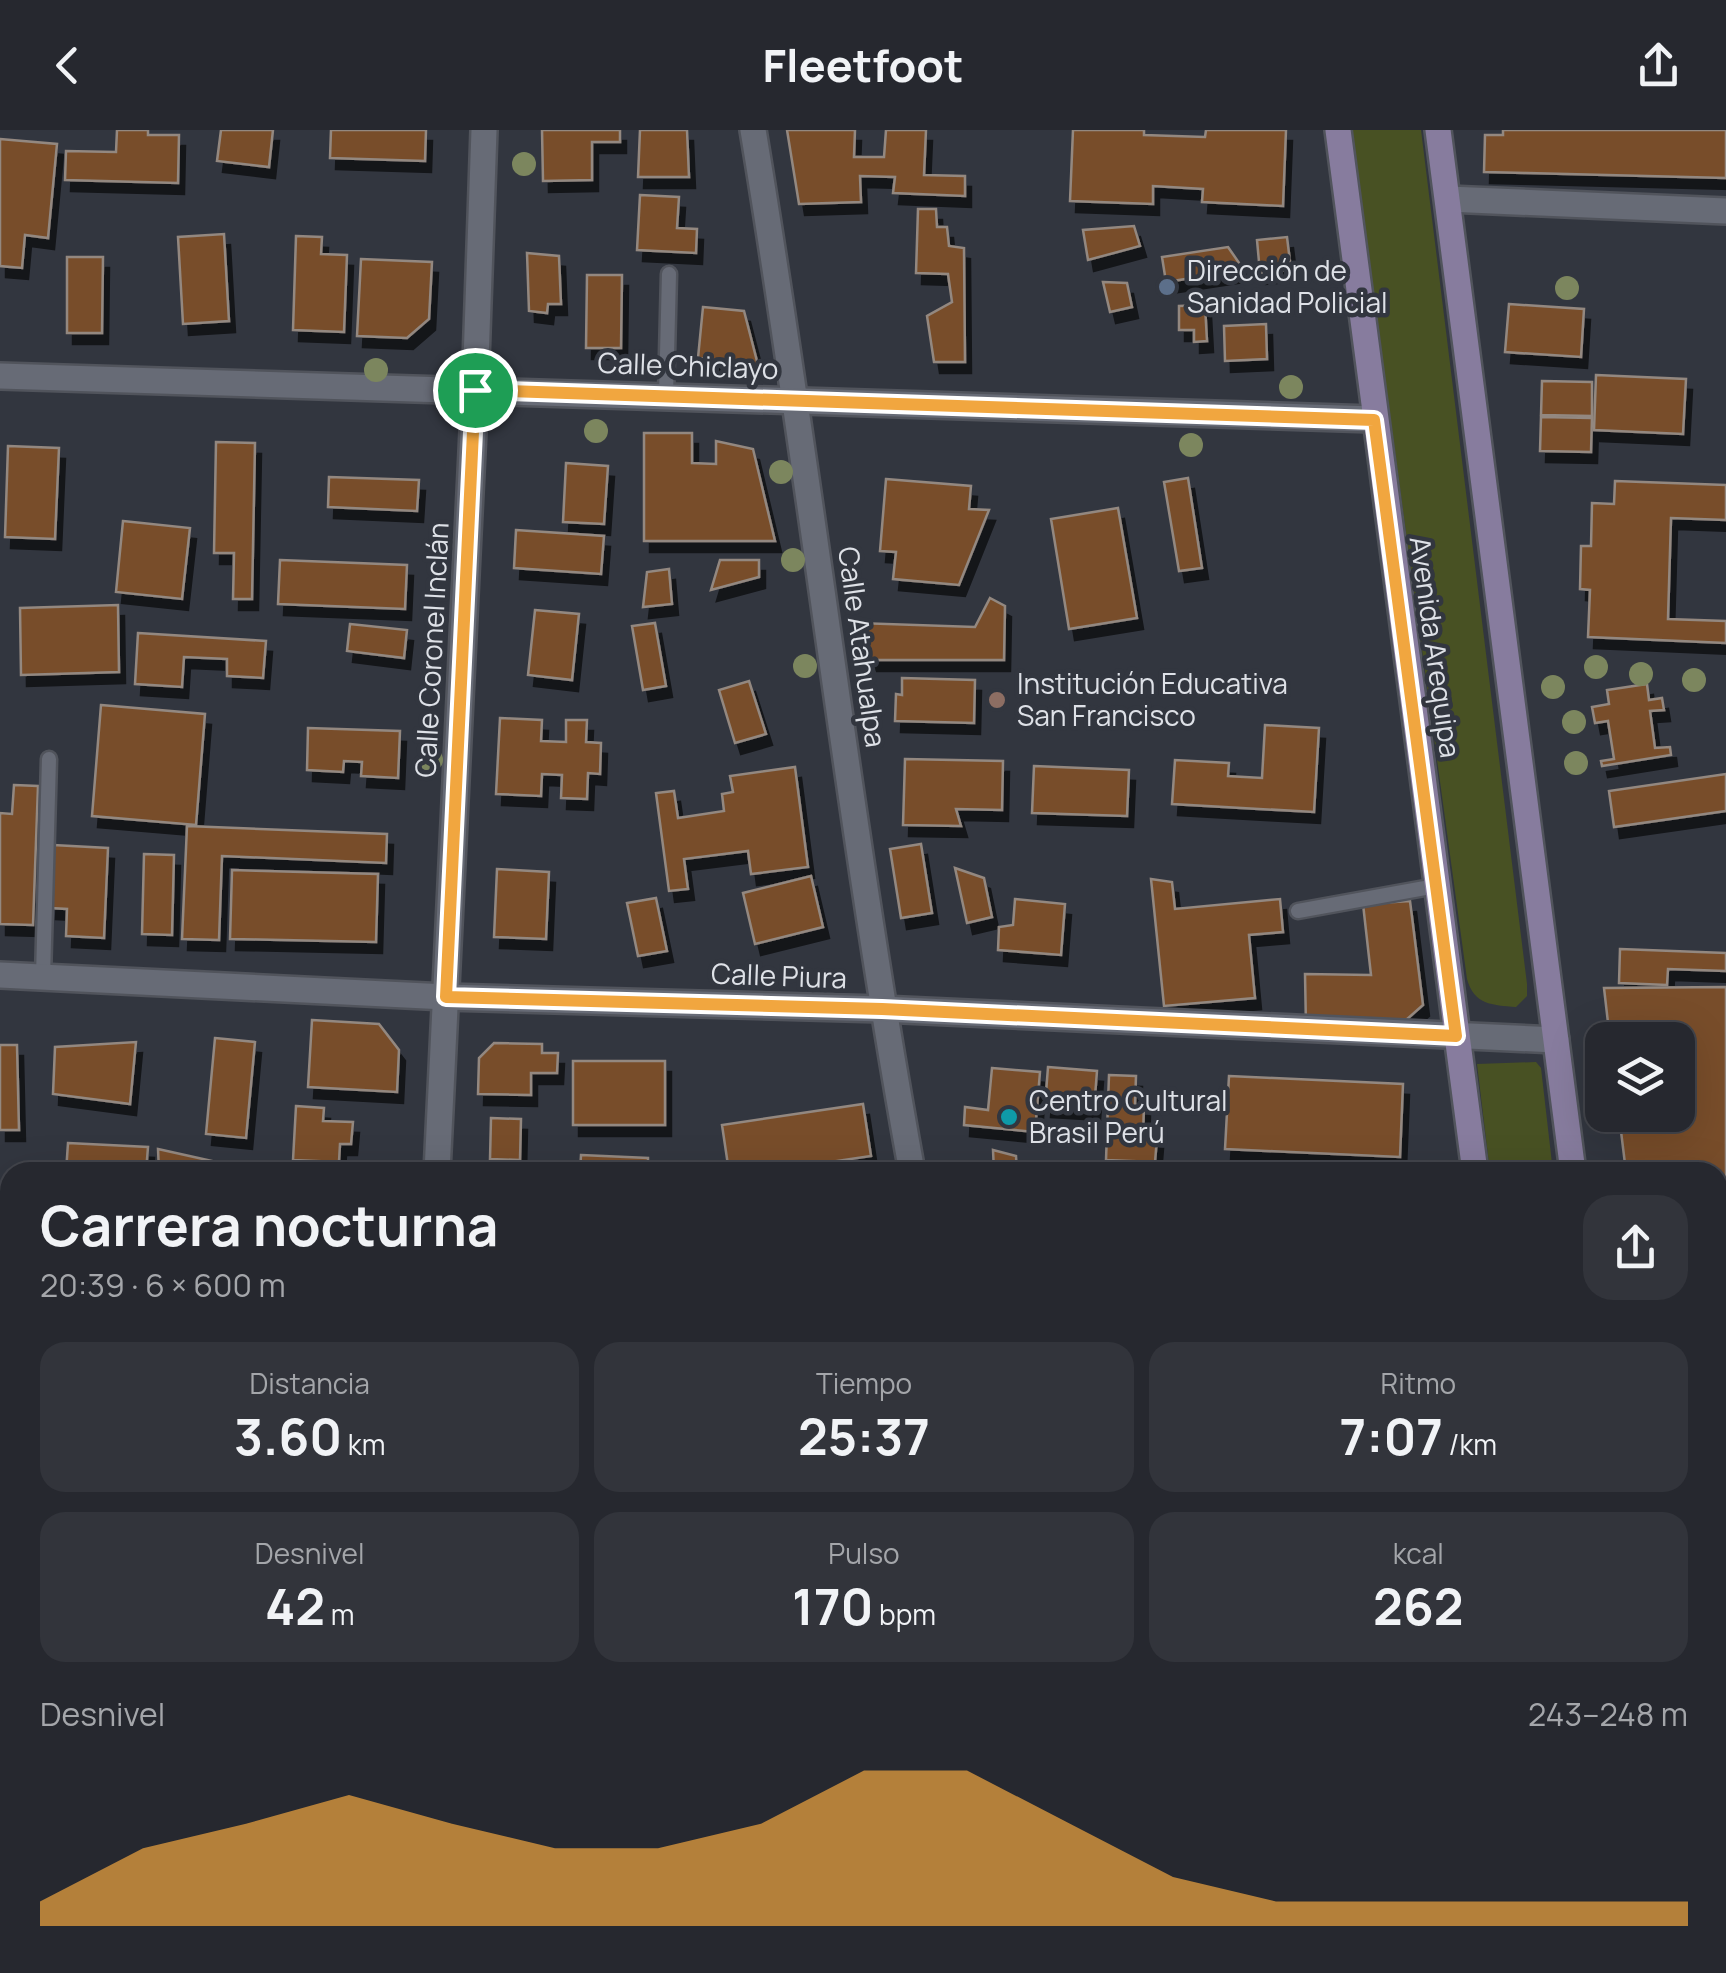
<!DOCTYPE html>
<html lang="es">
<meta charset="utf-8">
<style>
:root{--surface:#26282f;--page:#32343b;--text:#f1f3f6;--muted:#a4a6aa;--line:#42444b;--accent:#f1a63f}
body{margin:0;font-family:Manrope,sans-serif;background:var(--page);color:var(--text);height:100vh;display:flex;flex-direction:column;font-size:38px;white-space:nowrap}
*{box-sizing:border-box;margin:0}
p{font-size:32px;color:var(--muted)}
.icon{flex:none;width:55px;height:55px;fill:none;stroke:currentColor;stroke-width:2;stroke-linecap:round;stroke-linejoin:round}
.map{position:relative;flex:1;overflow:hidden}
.drawer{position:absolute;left:0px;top:1032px;width:1728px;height:812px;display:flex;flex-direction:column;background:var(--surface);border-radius:30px 30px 0 0;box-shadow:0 10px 40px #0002,0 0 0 2px var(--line)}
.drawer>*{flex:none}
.buttons{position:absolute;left:1585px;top:892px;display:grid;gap:20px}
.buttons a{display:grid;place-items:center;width:110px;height:110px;border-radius:20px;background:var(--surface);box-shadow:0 10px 40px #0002,0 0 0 2px var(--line);font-size:50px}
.pin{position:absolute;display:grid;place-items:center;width:85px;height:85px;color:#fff;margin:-42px;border:5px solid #fff;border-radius:50%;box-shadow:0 2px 10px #0007}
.round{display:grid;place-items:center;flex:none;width:105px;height:105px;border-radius:30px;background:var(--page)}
.headline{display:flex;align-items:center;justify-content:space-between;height:170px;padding:0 40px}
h1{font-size:55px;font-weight:700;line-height:75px}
.metrics{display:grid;grid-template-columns:repeat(3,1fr);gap:15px;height:170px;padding:10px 40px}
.metrics div{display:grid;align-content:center;border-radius:25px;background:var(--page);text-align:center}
.metrics b{font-size:50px;font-weight:700}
.metrics small{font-size:28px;font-weight:400}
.metrics p{font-size:28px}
.chart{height:280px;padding:20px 40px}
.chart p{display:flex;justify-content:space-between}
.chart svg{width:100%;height:180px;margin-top:10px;fill:var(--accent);opacity:.7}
header{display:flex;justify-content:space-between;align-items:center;height:130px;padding:0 40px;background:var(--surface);font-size:45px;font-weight:700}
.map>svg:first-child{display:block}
.green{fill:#485123}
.building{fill:#784e2b;stroke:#938880;stroke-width:2.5;filter:url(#shadow)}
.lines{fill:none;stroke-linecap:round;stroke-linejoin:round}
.service-casing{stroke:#51545c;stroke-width:19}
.minor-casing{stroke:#51545c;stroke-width:30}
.secondary-casing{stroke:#51545c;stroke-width:30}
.service{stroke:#676b76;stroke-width:14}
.minor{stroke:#676b76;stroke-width:25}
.secondary{stroke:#877c9e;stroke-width:25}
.tree{fill:#7c865e}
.route-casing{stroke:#fff;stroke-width:20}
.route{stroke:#f1a63f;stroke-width:12}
.service-dot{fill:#5c6f8a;stroke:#32363f;stroke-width:4}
.education-dot{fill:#8d6e63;stroke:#32363f;stroke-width:4}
.culture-dot{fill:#0f9aa8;stroke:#32363f;stroke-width:4}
.labels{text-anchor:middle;stroke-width:9;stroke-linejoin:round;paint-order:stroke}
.poi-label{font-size:28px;fill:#dee1e7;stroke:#32363f;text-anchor:start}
.street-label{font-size:28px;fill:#dee1e7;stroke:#32363f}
</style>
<header><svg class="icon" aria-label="back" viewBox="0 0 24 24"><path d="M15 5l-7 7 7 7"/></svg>Fleetfoot<svg class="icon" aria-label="share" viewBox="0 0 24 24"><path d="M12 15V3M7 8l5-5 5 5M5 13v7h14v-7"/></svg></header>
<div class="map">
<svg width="1726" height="1843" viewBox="0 0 1726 1843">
<defs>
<filter id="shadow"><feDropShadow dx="6" dy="11" stdDeviation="0" flood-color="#0009"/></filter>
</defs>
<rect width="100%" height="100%" fill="#32363f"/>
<g class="green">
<path d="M1351 0H1421L1527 854V866L1516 877C1492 875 1474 875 1467 849Z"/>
<polygon points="1536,932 1541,938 1553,1042 1490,1042 1477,934"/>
</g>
<g class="building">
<polygon points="117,0 148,0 148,5 179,5 178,53 65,50 66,21 116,22"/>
<polygon points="221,0 273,0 269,37 217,31"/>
<polygon points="331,0 426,0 425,31 330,28"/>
<polygon points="542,0 620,0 620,12 592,12 592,50 543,51"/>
<polygon points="640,0 687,0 689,47 638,47"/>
<polygon points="787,0 855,0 854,27 884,27 886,0 926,0 924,45 965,46 965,66 893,63 895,47 860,46 861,72 799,74"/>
<polygon points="1073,0 1144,0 1144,5 1205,7 1206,0 1286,0 1283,76 1202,72 1203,59 1153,56 1153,74 1070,71"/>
<polygon points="1503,0 1726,0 1726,48 1484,42 1485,5 1503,5"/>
<polygon points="0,9 57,14 48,108 25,105 22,138 0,136"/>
<polygon points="640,65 679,67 677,98 697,99 696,123 637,120"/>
<polygon points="918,79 936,79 937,97 947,97 949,116 964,118 965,232 934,232 927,186 952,172 948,144 916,143"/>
<polygon points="1134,96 1140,116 1088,130 1083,100"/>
<polygon points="224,104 229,191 183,194 178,107"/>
<polygon points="296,106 322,107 321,124 347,125 344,202 293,200"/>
<polygon points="1287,107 1291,140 1260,143 1257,110"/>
<polygon points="1228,117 1244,140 1166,152 1162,127"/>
<polygon points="527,123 559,126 561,174 548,174 547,183 529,181"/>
<polygon points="67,127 103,127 102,203 67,203"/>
<polygon points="361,129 432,132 429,189 407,208 357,206"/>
<polygon points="587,145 622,145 621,218 586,218"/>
<polygon points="1103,152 1127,153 1132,177 1110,182"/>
<polygon points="1509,174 1584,179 1581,227 1505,222"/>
<polygon points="1205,175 1207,211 1194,212 1194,200 1179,200 1179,176"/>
<polygon points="703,177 744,181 758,235 698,228"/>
<polygon points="1266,194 1267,229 1225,231 1224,196"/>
<polygon points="1596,245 1686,249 1683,304 1594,300"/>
<polygon points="1542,251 1592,252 1592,286 1541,285"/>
<polygon points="1541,287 1592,288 1591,322 1540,321"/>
<polygon points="644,303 692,303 692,333 716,334 716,311 753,319 775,411 644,411"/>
<polygon points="216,312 255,313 252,469 233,469 234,423 214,423"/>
<polygon points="8,316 59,318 55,409 5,407"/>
<polygon points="566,333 608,336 604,394 563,392"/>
<polygon points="329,347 419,350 417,381 328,377"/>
<polygon points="1188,348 1202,438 1179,441 1164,352"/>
<polygon points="886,349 971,356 969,379 989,380 959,455 893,449 896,422 880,421"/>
<polygon points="1615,351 1726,355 1726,390 1671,388 1668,489 1726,491 1726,513 1588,507 1590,460 1580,459 1581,416 1591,416 1592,373 1614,374"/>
<polygon points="1118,378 1137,488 1069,499 1051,389"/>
<polygon points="123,391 190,398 182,469 116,462"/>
<polygon points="516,400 604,406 601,444 514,438"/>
<polygon points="280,430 407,435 405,479 278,474"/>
<polygon points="720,430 759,430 759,447 711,460"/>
<polygon points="669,439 672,474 643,477 647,442"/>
<polygon points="990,468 1005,476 1004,530 871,530 858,493 975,497"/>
<polygon points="118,475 119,542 21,545 20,478"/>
<polygon points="535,480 579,484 572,550 528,545"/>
<polygon points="655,493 666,556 643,560 632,496"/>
<polygon points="350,494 407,500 404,528 347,521"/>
<polygon points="138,503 266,511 263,548 227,546 227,529 184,527 182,557 135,554"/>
<polygon points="902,548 975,550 974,593 895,591 896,564 902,565"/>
<polygon points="749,551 766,604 735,613 719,560"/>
<polygon points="1647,554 1649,570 1662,568 1664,580 1650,581 1655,618 1670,617 1671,625 1602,636 1601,631 1614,629 1608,591 1595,593 1592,577 1609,574 1607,560"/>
<polygon points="101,575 205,584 196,695 92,686"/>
<polygon points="500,588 542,590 541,611 566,612 566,590 587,590 586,612 601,613 600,644 588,643 587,669 561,668 562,645 542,644 541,666 496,664"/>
<polygon points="1265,595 1319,598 1314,682 1172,674 1175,630 1229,633 1228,646 1262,648"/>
<polygon points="308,598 400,601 398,648 361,646 362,632 344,631 343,642 307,640"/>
<polygon points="905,629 1003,631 1002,680 956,679 961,696 903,695"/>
<polygon points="1034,636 1129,640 1127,686 1032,683"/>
<polygon points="795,637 808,737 751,744 748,721 684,729 688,759 669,761 656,663 674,661 678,688 724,681 722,664 733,662 730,646"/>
<polygon points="1726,644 1726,681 1614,697 1609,661"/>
<polygon points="14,655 38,656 33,795 0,794 0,683 12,684"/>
<polygon points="187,696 387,704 386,733 222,726 219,810 182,809"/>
<polygon points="921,714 932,783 901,788 890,719"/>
<polygon points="53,715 108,718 104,808 66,806 67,779 50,778"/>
<polygon points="144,724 174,725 172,805 142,804"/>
<polygon points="955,738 984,748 992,787 967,793"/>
<polygon points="497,739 549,742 546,809 494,807"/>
<polygon points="232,740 378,744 376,812 230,809"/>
<polygon points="811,746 823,797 755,814 743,763"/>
<polygon points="1151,749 1172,752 1175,779 1280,769 1283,802 1249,805 1255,868 1164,876"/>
<polygon points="656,768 667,821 638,826 627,773"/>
<polygon points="1015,769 1065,774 1061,825 998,820 999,797 1013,795"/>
<polygon points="1410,771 1423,875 1397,898 1306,897 1305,844 1371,845 1363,774"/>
<polygon points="1620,819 1726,823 1726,841 1668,839 1667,855 1619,853"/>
<polygon points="1726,857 1726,1124 1718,1123 1718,1042 1626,1042 1619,985 1678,985 1678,910 1610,910 1604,858"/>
<polygon points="312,890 379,894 399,920 397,962 308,957"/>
<polygon points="215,908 255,912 246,1008 206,1004"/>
<polygon points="136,912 130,974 53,964 55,917"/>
<polygon points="494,913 542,914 542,923 558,923 557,943 531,943 531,965 478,964 479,928"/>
<polygon points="0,915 17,915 19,1000 0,1000"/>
<rect x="573" y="931" width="92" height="64"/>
<polygon points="1048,937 1097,941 1094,979 1045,976"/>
<polygon points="992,938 1040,942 1035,1002 964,995 965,977 988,980"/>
<polygon points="1109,945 1136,946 1135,975 1144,975 1143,1007 1157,1008 1155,1032 1106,1030"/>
<polygon points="1229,946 1403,954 1400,1027 1225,1019"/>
<polygon points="863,974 871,1026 763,1042 729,1042 722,995"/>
<polygon points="296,976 324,978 323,991 353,992 351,1014 340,1014 339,1032 293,1030"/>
<polygon points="491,988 521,989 520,1030 490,1029"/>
<polygon points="68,1013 148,1017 146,1042 66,1042"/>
<polygon points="158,1019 239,1037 239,1042 159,1042"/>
<polygon points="993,1020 1016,1026 1017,1042 994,1042"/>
<polygon points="581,1025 648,1028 648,1042 580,1042"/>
<polygon points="278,1035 383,1038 383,1042 278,1042"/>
<rect x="0" y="1107" width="10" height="60"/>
<polygon points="1718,1123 1726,1124 1726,1439 1718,1441"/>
<polygon points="0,1241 10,1242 10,1397 0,1397"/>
<rect x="0" y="1500" width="10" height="40"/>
<polygon points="0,1566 8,1566 5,1645 0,1645"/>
<polygon points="1726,1567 1726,1643 1718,1643 1718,1598 1725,1599"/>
<polygon points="0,1735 10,1736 5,1808 0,1808"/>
<rect x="221" y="1835" width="113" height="8"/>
<rect x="468" y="1835" width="94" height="8"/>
<polygon points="1052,1835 1085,1836 1085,1843 1051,1843"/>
<rect x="1142" y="1835" width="73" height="8"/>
<polygon points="1358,1835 1494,1835 1494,1843 1357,1843"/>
</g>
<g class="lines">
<defs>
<g id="service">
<polyline points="666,265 669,144"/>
<polyline points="1298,781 1436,756"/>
<polyline points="43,847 49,629"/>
<polyline points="4,1843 4,1840"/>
<polyline points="80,1843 81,1835"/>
</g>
<g id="minor">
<path d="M753 0C811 347 849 697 912 1042"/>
<polyline points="1448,69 1726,81"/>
<polyline points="0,246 1374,289"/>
<polyline points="0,845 446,867 882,879 1556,910"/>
<polyline points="437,1042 475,260 484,0"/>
<polyline points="0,1446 10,1446"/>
<polyline points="1718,1505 1726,1505"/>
<polyline points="399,1843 399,1835"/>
<polyline points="1003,1843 1003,1835"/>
</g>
<g id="secondary">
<polyline points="1338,0 1475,1042"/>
<polyline points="1438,0 1573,1042"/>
<polyline points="1585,1835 1586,1843"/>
<polyline points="1676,1835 1677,1843"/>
</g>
</defs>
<use href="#service" class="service-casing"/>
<use href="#minor" class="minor-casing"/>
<use href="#secondary" class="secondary-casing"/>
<use href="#service" class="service"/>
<use href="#minor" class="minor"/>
<use href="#secondary" class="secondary"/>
</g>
<g class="tree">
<circle cx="524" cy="34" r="12"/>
<circle cx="1567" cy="158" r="12"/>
<circle cx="376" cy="240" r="12"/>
<circle cx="1291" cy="257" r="12"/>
<circle cx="596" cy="301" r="12"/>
<circle cx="1191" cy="315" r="12"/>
<circle cx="781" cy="342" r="12"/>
<circle cx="793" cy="430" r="12"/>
<circle cx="805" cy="536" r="12"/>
<circle cx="1596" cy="537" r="12"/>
<circle cx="1641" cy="544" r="12"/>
<circle cx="1694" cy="550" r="12"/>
<circle cx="1553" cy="557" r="12"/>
<circle cx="1574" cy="592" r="12"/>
<circle cx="431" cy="630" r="12"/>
<circle cx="1576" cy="633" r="12"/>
</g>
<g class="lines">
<defs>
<polygon id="route" points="475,260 1374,290 1456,906 882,879 446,867"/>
</defs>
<use href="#route" class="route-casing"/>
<use href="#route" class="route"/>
</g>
<circle class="service-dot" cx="1167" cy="157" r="10"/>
<circle class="education-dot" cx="997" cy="570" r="10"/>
<circle class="culture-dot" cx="1009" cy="987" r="10"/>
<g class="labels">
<g class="poi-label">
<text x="1187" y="151">Dirección de<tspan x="1187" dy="32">Sanidad Policial</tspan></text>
<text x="1017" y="564">Institución Educativa<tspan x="1017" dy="32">San Francisco</tspan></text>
<text x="1029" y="981">Centro Cultural<tspan x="1029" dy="32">Brasil Perú</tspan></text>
</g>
<g class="street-label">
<text transform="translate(688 236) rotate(2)" y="10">Calle Chiclayo</text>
<text transform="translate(862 517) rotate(82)" y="10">Calle Atahualpa</text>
<text transform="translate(1435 517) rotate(82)" y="10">Avenida Arequipa</text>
<text transform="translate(432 520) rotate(-87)" y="10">Calle Coronel Inclán</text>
<text transform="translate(779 846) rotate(2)" y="10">Calle Piura</text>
</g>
</g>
</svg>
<div class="buttons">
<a><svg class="icon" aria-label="layers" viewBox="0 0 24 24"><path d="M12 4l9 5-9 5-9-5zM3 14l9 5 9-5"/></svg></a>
</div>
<div class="pin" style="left:475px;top:260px;background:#1e9e55"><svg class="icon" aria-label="arrive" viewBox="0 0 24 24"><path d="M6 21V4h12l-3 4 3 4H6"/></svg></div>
<section class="drawer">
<div class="headline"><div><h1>Carrera nocturna</h1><p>20:39 · 6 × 600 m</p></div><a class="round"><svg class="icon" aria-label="share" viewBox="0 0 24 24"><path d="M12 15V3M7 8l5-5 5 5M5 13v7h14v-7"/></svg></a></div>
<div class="metrics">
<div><p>Distancia</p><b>3.60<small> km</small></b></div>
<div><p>Tiempo</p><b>25:37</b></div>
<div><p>Ritmo</p><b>7:07<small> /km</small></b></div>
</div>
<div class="metrics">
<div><p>Desnivel</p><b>42<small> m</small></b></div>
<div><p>Pulso</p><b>170<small> bpm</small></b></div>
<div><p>kcal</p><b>262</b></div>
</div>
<div class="chart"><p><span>Desnivel</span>243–248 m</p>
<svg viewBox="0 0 160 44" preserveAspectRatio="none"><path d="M0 44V38L10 25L20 19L30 12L40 19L50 25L60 25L70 19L80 6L90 6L100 19L110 32L120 38L130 38L140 38L150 38L160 38V44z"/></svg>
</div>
</section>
</div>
